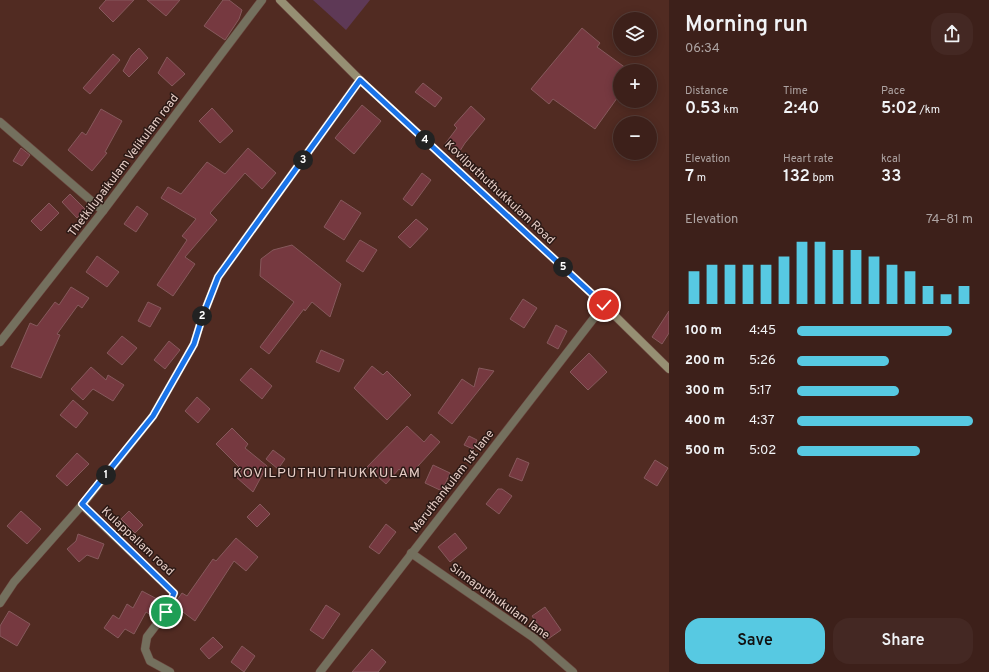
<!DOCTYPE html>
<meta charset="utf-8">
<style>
:root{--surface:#3d201a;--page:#442823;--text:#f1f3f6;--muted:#ada3a2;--line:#563e39;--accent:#57c9e2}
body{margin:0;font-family:Overpass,sans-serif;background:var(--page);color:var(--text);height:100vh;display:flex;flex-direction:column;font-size:15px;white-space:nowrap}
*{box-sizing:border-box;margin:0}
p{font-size:13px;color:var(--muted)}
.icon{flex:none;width:22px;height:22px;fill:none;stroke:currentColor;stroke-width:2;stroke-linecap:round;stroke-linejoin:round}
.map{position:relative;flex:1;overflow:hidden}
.side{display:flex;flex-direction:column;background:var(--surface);width:320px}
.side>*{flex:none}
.controls{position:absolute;left:613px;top:12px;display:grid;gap:8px}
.controls a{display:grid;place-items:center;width:44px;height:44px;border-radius:50%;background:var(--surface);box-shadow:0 2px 10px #0003,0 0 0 1px var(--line);font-size:20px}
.pin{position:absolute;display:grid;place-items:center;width:34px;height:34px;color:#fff;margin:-17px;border:2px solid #fff;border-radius:50%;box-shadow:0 1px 4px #0007}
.km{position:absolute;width:20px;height:20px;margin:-10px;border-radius:50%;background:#222;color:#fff;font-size:11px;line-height:20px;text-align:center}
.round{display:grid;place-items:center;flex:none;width:42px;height:42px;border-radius:16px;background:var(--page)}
.head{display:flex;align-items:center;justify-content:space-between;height:68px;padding:0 16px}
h1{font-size:22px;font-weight:600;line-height:30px}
.figures{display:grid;grid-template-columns:repeat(3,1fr);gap:6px;height:68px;padding:4px 16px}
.figures div{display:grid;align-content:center}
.figures b{font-size:17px;font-weight:600}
.figures small{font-size:11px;font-weight:400}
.figures p{font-size:11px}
.chart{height:112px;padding:8px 16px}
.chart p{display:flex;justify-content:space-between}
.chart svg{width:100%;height:72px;margin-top:4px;stroke:var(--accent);stroke-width:6}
.cta{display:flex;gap:8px;margin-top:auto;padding:8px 16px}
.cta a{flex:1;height:46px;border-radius:16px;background:var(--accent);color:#111;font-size:16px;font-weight:600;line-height:46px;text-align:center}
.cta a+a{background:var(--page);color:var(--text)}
ul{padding:0 16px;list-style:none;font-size:13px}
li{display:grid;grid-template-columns:64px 48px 1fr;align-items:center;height:30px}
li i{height:10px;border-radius:5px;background:var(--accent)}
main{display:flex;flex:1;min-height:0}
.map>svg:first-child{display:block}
.green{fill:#5e3956}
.building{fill:#763940;stroke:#86595c}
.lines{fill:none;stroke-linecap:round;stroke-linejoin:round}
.street-casing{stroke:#6c4840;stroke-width:9}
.secondary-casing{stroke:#6c4840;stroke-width:9}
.street{stroke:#74705e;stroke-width:8}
.secondary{stroke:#968f73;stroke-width:8}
.route-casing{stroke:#fff;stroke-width:8}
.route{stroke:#1a73e8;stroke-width:5}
.labels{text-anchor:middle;stroke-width:3;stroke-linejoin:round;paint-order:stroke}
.street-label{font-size:12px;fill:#e6cdc6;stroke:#2b1915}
.quarter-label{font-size:14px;letter-spacing:1px;fill:#e6cdc6;stroke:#2b1915}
</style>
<main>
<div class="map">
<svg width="669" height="672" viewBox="0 0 669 672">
<rect width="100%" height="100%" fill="#512b22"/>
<polygon class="green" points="313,0 370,0 346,30"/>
<g class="building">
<polygon points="106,0 134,0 113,22 99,8"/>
<polygon points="147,0 180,0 166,16"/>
<polygon points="223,0 229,0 242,10 239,19 225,40 204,26"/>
<polygon points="582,28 600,43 597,47 630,71 620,71 620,94 595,129 553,99 549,104 531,89"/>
<polygon points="139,48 148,58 129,77 123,71 131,56"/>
<polygon points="113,54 120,60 90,94 83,88"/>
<polygon points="167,57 185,74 172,86 158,73"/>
<polygon points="423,83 442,98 435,107 415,92"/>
<polygon points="362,105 381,121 354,154 335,138"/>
<polygon points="471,106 485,119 465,143 458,154 445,144 457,128 454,125"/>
<polygon points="212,108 233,131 220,143 199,121"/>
<polygon points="101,109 122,121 105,152 107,153 92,171 68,150 82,132 86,135"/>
<polygon points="21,148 30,155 22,166 13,161"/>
<polygon points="248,148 276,173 262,189 245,173 210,213 217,220 185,257 195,264 173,296 157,285 187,240 182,236 196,219 161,198 168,187 181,194 207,162 225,174"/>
<polygon points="422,173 431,180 412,206 403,199"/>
<polygon points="70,194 85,209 77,218 62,202"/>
<polygon points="341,200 361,213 344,240 324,227"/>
<polygon points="49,203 59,213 41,231 31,221"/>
<polygon points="137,206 148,214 136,232 124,224"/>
<polygon points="416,219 428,229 410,248 398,237"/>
<polygon points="360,240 377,250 363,272 346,261"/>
<polygon points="292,245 341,284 330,317 312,302 305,311 304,309 269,354 260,347 294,302 260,276 261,259 273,250"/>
<polygon points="97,256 119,272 107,287 86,272"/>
<polygon points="71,287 89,298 82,308 78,305 57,334 60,335 41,378 11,367 30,323 37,326 55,302 59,305"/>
<polygon points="523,299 537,308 524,328 510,319"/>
<polygon points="148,302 161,308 150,327 138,321"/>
<polygon points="669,311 669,333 662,344 652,337"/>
<polygon points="556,325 567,331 558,349 547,343"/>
<polygon points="122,336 137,348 122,365 107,353"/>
<polygon points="169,341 180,350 165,369 154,360"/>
<polygon points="321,350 344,360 339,372 316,362"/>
<polygon points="589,353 607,372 588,390 570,372"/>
<polygon points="372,366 383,375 387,371 411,395 387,420 354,388"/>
<polygon points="91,367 106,380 108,375 124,385 113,401 93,389 83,400 71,389"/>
<polygon points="251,368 272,386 262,399 240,380"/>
<polygon points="479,368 494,371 452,424 438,413 462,379 474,387"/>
<polygon points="197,397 210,409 198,423 185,411"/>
<polygon points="73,400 88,413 76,428 60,415"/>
<polygon points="407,426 424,442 431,434 440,442 408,477 399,469 386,484 367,467"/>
<polygon points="232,428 248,444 245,448 267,466 253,492 236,477 242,470 216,444"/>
<polygon points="469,436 477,440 473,449 464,445"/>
<polygon points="273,450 285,459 278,469 266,459"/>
<polygon points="77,453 89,464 67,486 56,476"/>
<polygon points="517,458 529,463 522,481 509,476"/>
<polygon points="655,460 668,468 657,486 644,478"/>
<polygon points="433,465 450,473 442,491 425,483"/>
<polygon points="498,489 502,489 512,496 499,514 486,504"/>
<polygon points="260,504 270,514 257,527 247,517"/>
<polygon points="21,511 41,529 27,544 7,526"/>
<polygon points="129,511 143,525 135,533 121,519"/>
<polygon points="386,524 396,532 379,554 369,547"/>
<polygon points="455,533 467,548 450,562 438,547"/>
<polygon points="78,534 104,544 98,559 87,555 79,562 67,549 76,541"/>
<polygon points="236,538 258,557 246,571 234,561 195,621 175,606 177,600 182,593 187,596 213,559 216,561"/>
<polygon points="142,591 159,600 151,615 146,612 134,634 125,629 118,638 104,628 113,615 119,619 127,604 133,608"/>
<polygon points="326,605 340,614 323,639 310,630"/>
<polygon points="545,607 561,630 548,639 532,616"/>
<polygon points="9,611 30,624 17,646 0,636 0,626"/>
<polygon points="213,637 223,647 209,659 200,649"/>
<polygon points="242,646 255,656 244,672 231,662"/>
<polygon points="372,649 386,662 378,672 352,672"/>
</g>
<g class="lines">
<defs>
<g id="street">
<polyline points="0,122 103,211"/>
<polyline points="0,342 103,211 262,0"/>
<polyline points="82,505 174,593 166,612 147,637 145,649 150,661 170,672"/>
<polyline points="411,553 534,638 573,672"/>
<polyline points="0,603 14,582 82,505 153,416 194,344 202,318 218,277 360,80"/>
<polyline points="320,672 604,305"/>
</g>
<polyline id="secondary" points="280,0 360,80 604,305 669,369"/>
</defs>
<use href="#street" class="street-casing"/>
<use href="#secondary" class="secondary-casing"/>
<use href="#street" class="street"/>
<use href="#secondary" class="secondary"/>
</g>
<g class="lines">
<defs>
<polyline id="route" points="166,612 174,593 82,504 153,416 194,344 202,318 218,277 360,80 604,305"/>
</defs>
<use href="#route" class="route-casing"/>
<use href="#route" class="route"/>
</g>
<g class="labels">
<g class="street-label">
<text transform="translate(123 165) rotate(-53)" y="4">Thetkilupaikulam Velikulam road</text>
<text transform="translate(500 192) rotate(43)" y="4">Kovilputhuthukkulam Road</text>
<text transform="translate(452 481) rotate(-52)" y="4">Maruthankulam 1st lane</text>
<text transform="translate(138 541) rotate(43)" y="4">Kulappallam road</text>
<text transform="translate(500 601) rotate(36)" y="4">Sinnaputhukulam lane</text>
</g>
<g class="quarter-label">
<text x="327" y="477">KOVILPUTHUTHUKKULAM</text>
</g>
</g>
</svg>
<div class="controls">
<a><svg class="icon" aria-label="layers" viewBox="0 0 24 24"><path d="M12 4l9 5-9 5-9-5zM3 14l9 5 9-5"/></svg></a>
<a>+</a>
<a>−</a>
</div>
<div class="pin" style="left:166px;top:612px;background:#1e9e55"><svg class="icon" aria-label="arrive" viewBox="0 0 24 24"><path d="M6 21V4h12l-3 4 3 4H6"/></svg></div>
<div class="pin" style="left:604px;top:305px;background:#d93025"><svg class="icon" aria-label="check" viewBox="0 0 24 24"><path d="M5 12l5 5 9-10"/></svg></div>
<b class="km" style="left:106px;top:475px">1</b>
<b class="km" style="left:202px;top:316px">2</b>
<b class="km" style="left:303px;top:160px">3</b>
<b class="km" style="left:425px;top:140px">4</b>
<b class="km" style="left:563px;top:267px">5</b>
</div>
<section class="side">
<div class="head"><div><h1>Morning run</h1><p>06:34</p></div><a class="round"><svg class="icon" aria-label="share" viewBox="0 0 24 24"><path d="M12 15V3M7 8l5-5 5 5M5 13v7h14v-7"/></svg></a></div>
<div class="figures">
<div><p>Distance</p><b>0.53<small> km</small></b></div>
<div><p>Time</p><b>2:40</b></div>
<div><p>Pace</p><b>5:02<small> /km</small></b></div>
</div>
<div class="figures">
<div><p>Elevation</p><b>7<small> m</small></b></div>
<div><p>Heart rate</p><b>132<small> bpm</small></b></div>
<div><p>kcal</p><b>33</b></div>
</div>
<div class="chart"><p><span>Elevation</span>74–81 m</p>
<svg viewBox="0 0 160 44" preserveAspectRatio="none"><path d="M5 44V24M15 44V20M25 44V20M35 44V20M45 44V20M55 44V15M65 44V6M75 44V6M85 44V11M95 44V11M105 44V15M115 44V20M125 44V24M135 44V33M145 44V38M155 44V33"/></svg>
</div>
<ul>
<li><b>100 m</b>4:45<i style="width:88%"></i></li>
<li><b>200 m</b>5:26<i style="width:52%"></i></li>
<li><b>300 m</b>5:17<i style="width:58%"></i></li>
<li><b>400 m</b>4:37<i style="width:100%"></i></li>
<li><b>500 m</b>5:02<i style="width:70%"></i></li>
</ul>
<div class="cta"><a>Save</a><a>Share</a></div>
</section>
</main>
